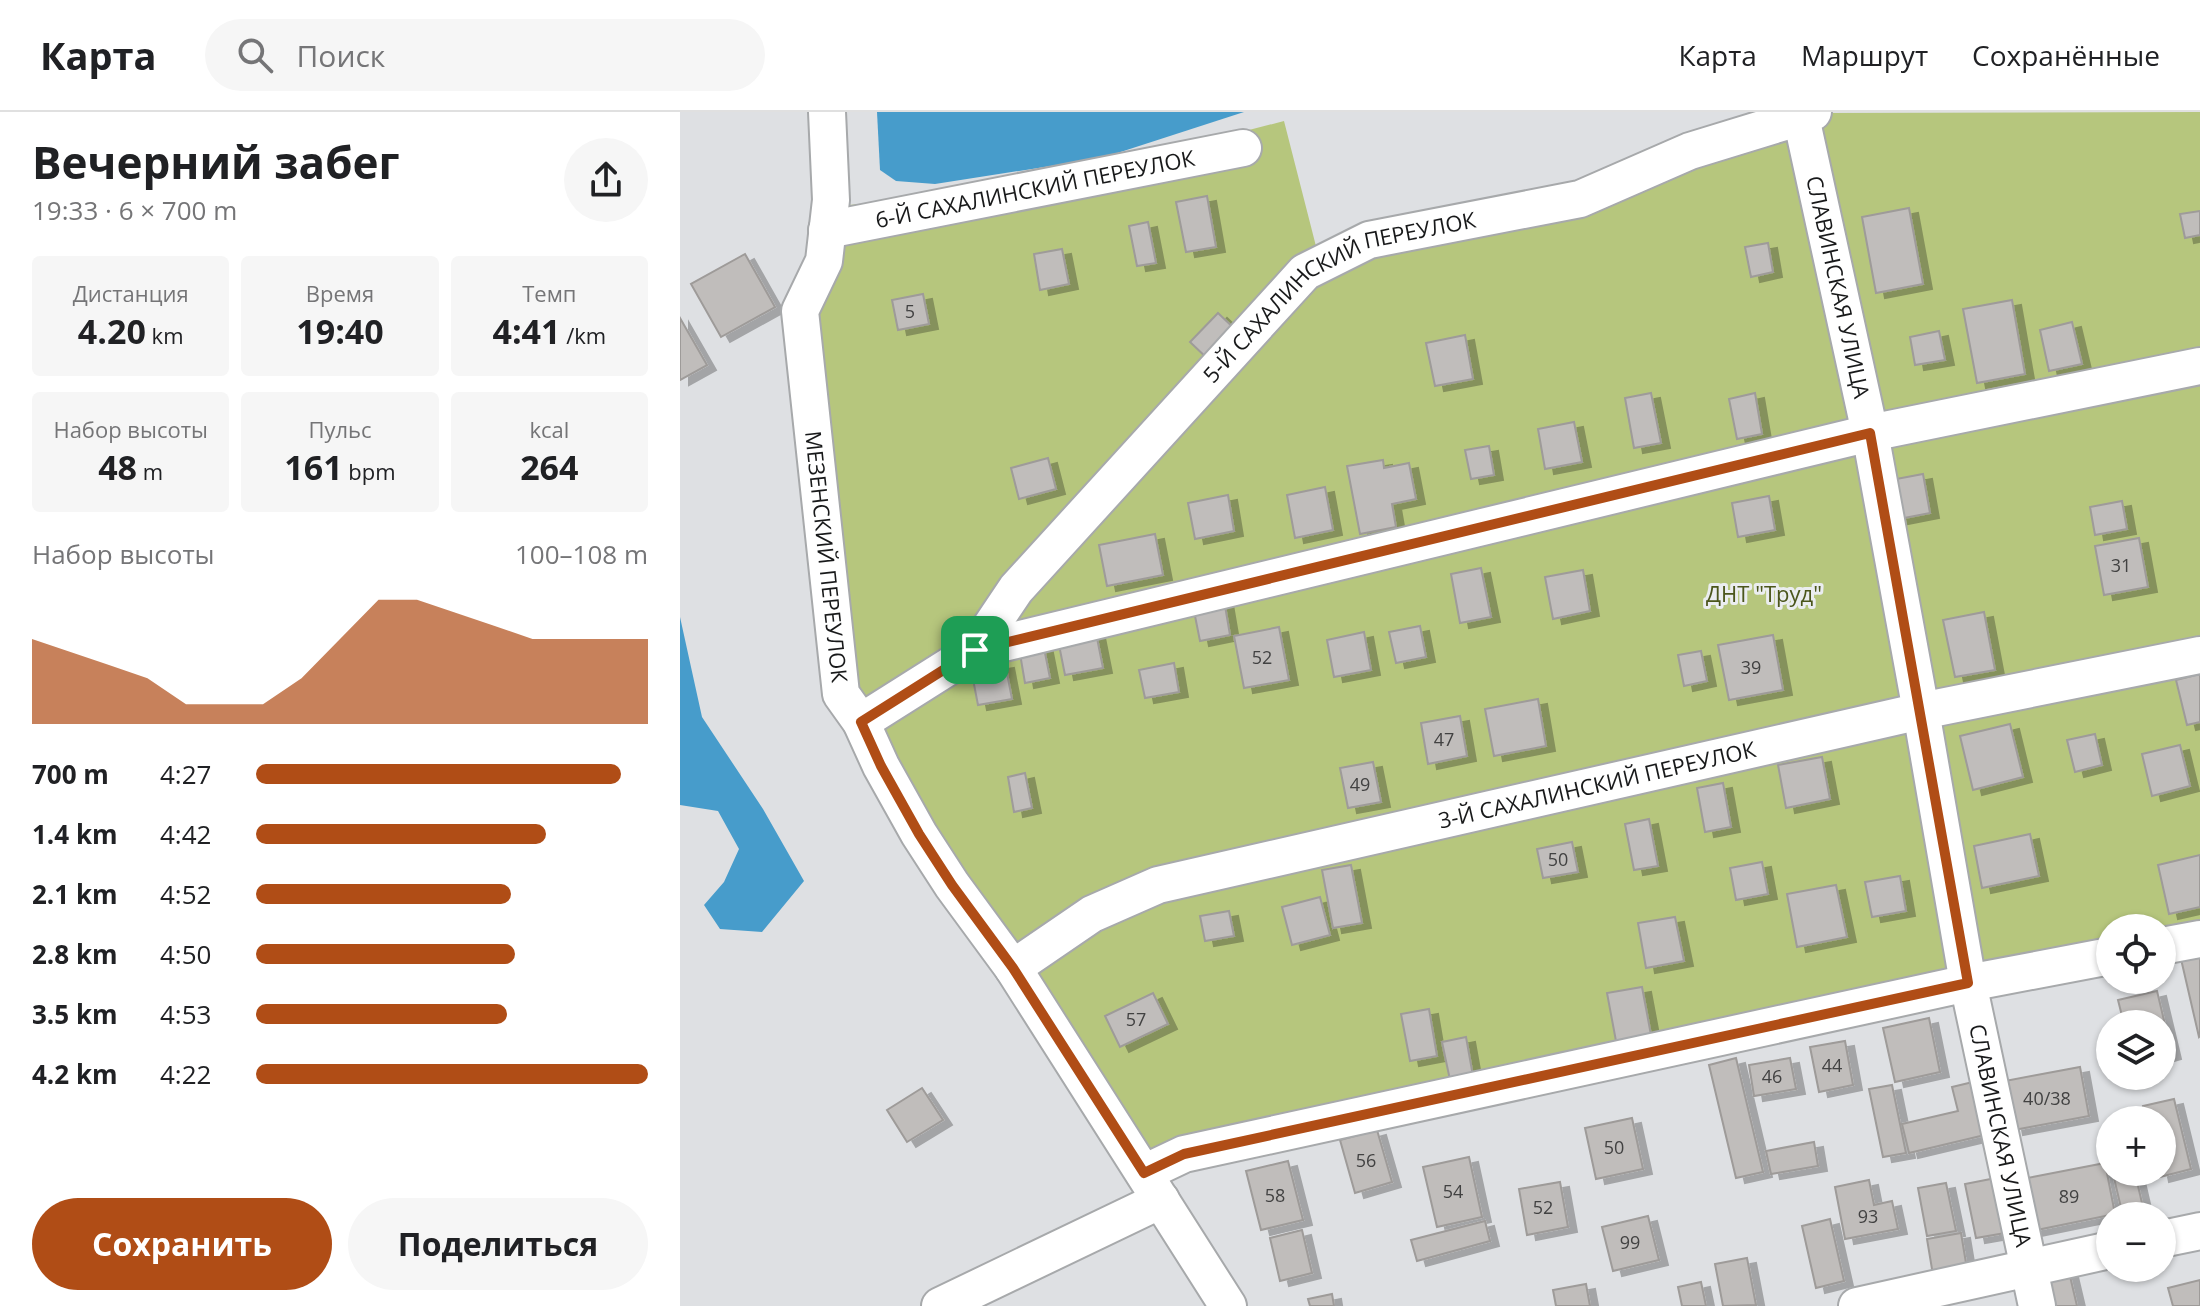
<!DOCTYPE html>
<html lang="ru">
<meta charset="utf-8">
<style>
:root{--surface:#fff;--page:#f6f6f6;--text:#202124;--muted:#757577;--line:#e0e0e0;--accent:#b04d16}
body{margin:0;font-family:"Open Sans",sans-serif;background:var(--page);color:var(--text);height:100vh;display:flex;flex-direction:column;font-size:30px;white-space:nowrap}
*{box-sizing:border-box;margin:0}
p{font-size:26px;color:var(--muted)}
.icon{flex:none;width:44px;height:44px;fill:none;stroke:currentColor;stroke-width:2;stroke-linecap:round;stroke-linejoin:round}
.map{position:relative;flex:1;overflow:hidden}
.details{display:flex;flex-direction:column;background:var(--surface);width:680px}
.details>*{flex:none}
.controls{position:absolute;left:1416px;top:802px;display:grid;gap:16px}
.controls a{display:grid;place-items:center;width:80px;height:80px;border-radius:50%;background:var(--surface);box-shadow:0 2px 6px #0004;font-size:40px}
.pin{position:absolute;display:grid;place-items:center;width:68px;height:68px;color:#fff;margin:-34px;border-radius:16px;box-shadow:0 4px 12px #0006}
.round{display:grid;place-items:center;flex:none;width:84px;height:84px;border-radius:42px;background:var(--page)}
.overview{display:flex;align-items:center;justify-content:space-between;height:136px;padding:0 32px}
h1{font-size:44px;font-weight:700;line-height:60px}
.metrics{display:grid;grid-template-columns:repeat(3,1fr);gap:12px;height:136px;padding:8px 32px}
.metrics div{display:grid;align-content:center;border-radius:8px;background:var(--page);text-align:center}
.metrics b{font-size:34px;font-weight:700}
.metrics small{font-size:22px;font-weight:400}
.metrics p{font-size:22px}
.chart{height:224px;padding:16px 32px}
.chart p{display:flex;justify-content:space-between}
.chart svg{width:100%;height:144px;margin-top:8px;fill:var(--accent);opacity:.7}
.button{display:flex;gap:16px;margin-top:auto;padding:16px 32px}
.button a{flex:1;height:92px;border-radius:48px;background:var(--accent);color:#fff;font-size:32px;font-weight:700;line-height:92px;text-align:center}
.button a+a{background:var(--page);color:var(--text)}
ul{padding:0 32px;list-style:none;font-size:26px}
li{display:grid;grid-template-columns:128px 96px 1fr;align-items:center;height:60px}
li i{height:20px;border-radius:10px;background:var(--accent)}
header{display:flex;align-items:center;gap:48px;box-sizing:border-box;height:112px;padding:0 40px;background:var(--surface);border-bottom:2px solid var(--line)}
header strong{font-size:38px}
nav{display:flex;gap:44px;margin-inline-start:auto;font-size:28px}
.search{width:560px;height:72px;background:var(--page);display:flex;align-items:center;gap:20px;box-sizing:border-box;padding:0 28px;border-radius:44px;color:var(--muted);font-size:30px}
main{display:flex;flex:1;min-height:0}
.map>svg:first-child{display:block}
.green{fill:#b6c67d}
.water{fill:#479ccb}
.building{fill:#c0bdbb;stroke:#9e9b99;stroke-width:2;filter:url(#shadow)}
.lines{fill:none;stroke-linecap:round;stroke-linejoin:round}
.minor-casing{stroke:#a7a9ab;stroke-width:40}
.minor{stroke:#fff;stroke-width:36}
.route-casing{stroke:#fff;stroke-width:16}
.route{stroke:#b04d16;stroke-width:10}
.labels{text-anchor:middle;stroke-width:6;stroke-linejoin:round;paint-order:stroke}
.number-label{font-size:18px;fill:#424242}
.street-label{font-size:22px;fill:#18191a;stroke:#ebedf0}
.park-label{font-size:22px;fill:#4b561c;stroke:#ebedf0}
</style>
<header>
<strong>Карта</strong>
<div class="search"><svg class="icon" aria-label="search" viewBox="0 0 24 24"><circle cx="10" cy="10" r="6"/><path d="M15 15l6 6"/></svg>Поиск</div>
<nav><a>Карта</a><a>Маршрут</a><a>Сохранённые</a></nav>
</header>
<main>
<section class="details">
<div class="overview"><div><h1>Вечерний забег</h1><p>19:33 · 6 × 700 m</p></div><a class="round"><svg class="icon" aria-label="share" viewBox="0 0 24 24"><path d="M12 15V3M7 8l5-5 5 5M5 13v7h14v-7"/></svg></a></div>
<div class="metrics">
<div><p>Дистанция</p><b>4.20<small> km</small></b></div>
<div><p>Время</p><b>19:40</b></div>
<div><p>Темп</p><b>4:41<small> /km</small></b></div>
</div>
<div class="metrics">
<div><p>Набор высоты</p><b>48<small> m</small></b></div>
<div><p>Пульс</p><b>161<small> bpm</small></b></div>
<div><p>kcal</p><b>264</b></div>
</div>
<div class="chart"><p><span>Набор высоты</span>100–108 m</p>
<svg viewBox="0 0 160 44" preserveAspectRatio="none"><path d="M0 44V18L10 22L20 26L30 30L40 38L50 38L60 38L70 30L80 18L90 6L100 6L110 10L120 14L130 18L140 18L150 18L160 18V44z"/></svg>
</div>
<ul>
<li><b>700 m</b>4:27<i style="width:93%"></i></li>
<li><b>1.4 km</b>4:42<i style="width:74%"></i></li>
<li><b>2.1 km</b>4:52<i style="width:65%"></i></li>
<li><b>2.8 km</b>4:50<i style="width:66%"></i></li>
<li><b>3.5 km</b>4:53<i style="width:64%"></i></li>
<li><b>4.2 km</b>4:22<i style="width:100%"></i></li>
</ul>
<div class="button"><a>Сохранить</a><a>Поделиться</a></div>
</section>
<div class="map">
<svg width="1520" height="1194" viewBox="0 0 1520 1194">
<defs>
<filter id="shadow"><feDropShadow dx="9" dy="5" stdDeviation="0" flood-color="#0004"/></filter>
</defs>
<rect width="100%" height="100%" fill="#dee0e3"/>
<polygon class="green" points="1520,0 1520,832 1482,816 1430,816 1430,850 463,1047 264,746 153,545 115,231 156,94 330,80 604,9 639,146 1149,1"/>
<g class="water">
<polygon points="197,0 564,0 422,46 255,72 216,69 200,58"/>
<polygon points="0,505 22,605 83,697 124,769 82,820 40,817 24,793 44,770 59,737 38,699 0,693"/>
</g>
<g class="building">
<polygon points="527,84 536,135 506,140 496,90"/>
<polygon points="1229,96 1243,172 1196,181 1182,105"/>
<polygon points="1520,99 1520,123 1505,126 1500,102"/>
<polygon points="468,110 476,151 457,154 449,114"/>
<polygon points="1088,131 1093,160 1071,165 1065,135"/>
<polygon points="382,137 389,172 360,178 354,142"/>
<polygon points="65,142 95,195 41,225 11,172"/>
<polygon points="243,182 249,212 218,218 212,188"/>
<polygon points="1332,188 1345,262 1297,271 1283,197"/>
<polygon points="538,201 558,220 530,249 510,230"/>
<polygon points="0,206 27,253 0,268"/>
<polygon points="1392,210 1402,252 1369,259 1360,218"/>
<polygon points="1259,219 1265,248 1235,253 1230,225"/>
<polygon points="785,223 793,267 755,274 746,231"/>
<polygon points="971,281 981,331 954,336 945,286"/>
<polygon points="1075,281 1082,322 1057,327 1049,287"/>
<polygon points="894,310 902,350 865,357 858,317"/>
<polygon points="809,334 814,363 791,367 785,338"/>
<polygon points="368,346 376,377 339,387 331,356"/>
<polygon points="703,348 704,356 729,351 736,387 712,392 716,415 680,422 667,354"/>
<polygon points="1243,362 1250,401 1219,407 1211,368"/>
<polygon points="645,375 653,418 615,426 607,383"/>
<polygon points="548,383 554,419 515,427 508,391"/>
<polygon points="1089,384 1095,418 1058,425 1052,391"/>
<polygon points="1442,389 1447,417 1415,423 1410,395"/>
<polygon points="475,422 483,463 427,474 419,433"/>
<polygon points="1459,426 1468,475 1424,483 1415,434"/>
<polygon points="801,456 811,505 780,511 771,462"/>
<polygon points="903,458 910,499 873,507 865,465"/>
<polygon points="544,488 550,523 520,529 513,494"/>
<polygon points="1304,500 1315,558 1275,565 1263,508"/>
<polygon points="740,514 746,545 716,551 709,520"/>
<polygon points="599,515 609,568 564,576 554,524"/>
<polygon points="684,520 691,558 654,565 647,528"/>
<polygon points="416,521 423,556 385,563 378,528"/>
<polygon points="1093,523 1103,578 1049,588 1038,533"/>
<polygon points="362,526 370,566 345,571 338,530"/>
<polygon points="1021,539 1027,569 1004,574 998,543"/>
<polygon points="325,551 332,587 298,593 291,557"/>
<polygon points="494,551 499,580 465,586 459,558"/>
<polygon points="1520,562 1520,610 1507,613 1496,568"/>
<polygon points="858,587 866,634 814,644 805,597"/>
<polygon points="780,604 787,644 748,652 741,611"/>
<polygon points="1330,612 1343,665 1293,678 1280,624"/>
<polygon points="1415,622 1422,653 1395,660 1387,628"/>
<polygon points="1500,633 1510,674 1472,684 1462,642"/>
<polygon points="1142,645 1150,687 1106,696 1098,653"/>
<polygon points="693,650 701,690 668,696 660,656"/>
<polygon points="345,661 352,696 334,700 328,665"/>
<polygon points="1043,671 1051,715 1025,720 1017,676"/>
<polygon points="969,707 978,754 954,758 945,712"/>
<polygon points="1350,722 1359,764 1302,776 1294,734"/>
<polygon points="892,730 898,760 863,766 857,737"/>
<polygon points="1520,743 1520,795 1489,802 1478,753"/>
<polygon points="1082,750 1088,782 1056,788 1050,756"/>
<polygon points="671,753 682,811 653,816 642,758"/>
<polygon points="1220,764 1226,799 1192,805 1185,770"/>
<polygon points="1156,773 1167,825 1117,835 1107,782"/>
<polygon points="640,785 650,823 612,833 602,795"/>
<polygon points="549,799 554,824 525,829 520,804"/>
<polygon points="995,805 1004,849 966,856 958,811"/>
<polygon points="1520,843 1520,924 1519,925 1501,847"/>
<polygon points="962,875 971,923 936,929 927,881"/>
<polygon points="1477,879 1492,942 1482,945 1482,912 1444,912 1438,888"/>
<polygon points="473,881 488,912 440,935 425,904"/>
<polygon points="749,897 757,944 730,949 721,902"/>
<polygon points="1249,906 1260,960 1215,970 1203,916"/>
<polygon points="786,925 793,964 770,968 762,930"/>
<polygon points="1165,929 1173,973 1139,980 1130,935"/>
<polygon points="1056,946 1083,1060 1056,1066 1029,953"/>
<polygon points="1110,946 1116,977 1074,984 1069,953"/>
<polygon points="1400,955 1409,1004 1334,1018 1325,969"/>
<polygon points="1297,969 1309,1022 1229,1041 1222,1012 1278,999 1272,975"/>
<polygon points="1212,973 1226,1041 1203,1045 1189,977"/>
<polygon points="242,976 263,1008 227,1030 207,998"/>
<polygon points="1494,987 1511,1057 1480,1065 1479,1060 1482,1060 1482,1008 1466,1008 1463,994"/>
<polygon points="952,1006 963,1057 916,1067 905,1016"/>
<polygon points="697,1018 712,1070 675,1081 660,1028"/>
<polygon points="1134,1030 1138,1054 1091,1062 1086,1039"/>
<polygon points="789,1045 802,1105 757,1115 743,1055"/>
<polygon points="608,1049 623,1108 581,1118 566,1059"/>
<polygon points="1425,1051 1435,1102 1352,1119 1342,1067"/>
<polygon points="1455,1061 1465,1104 1443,1104 1434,1066"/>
<polygon points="1321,1065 1331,1120 1296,1126 1285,1072"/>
<polygon points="1189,1068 1194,1093 1212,1089 1218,1117 1165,1127 1155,1075"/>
<polygon points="880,1070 888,1115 847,1123 839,1077"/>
<polygon points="1266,1071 1276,1119 1247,1124 1238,1076"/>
<polygon points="968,1104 979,1148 933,1159 922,1115"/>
<polygon points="1150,1107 1164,1169 1136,1176 1122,1114"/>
<polygon points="805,1109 810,1129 737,1149 731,1128"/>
<polygon points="622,1118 632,1161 600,1169 590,1126"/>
<polygon points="1281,1121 1287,1157 1253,1163 1247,1127"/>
<polygon points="1067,1146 1076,1193 1043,1194 1035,1152"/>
<polygon points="1389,1160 1397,1194 1364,1194 1358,1168"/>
<polygon points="1520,1168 1520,1194 1493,1194 1488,1176"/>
<polygon points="1021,1170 1026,1194 1002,1194 998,1175"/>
<polygon points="906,1172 910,1194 876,1194 873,1178"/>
<polygon points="652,1182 654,1194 630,1194 628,1187"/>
</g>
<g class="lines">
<defs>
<g id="minor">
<path id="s1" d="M147 0 151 88 144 149 120 199 161 582 181 610 201 654 239 722 272 773 333 856 548 1194"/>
<path id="s2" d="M1121 5 1190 321 1241 599 1288 871 1357 1194"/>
<path id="s3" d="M147 118 563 36"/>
<path id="s4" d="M295 538 336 477 625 160 689 128 900 87 1010 39 1121 5 1133 0"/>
<polyline points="181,610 295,538 1190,321 1520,254"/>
<polyline points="1482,834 1520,827"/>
<path id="s5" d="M333 856 412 802 478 773 1241 599 1520 543"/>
<polyline points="464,1061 504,1042 1288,871 1430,844"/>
<polyline points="1482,1127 1520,1119"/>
<polyline points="260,1194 481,1088"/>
<polyline points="1177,1194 1430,1138"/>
</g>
</defs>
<use href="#minor" class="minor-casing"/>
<use href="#minor" class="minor"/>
</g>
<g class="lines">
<defs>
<polygon id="route" points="1190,321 1288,871 504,1042 464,1061 333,856 272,773 239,722 201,654 181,610 295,538"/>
</defs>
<use href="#route" class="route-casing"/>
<use href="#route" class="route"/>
</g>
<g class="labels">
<g class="number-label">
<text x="230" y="206">5</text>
<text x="1441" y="460">31</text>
<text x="582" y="552">52</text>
<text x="1071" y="562">39</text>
<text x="764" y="634">47</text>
<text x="680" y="679">49</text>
<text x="878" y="754">50</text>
<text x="456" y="914">57</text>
<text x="1152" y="960">44</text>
<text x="1092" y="971">46</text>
<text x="1367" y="993">40/38</text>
<text x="934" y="1042">50</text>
<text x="686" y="1055">56</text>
<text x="773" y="1086">54</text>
<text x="595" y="1090">58</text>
<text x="1389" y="1091">89</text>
<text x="863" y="1102">52</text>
<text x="1188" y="1111">93</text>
<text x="950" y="1137">99</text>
</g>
<g class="street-label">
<text dy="8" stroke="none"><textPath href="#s3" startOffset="212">6-Й САХАЛИНСКИЙ ПЕРЕУЛОК</textPath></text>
<text dy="8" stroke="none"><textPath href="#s2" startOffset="174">СЛАВИНСКАЯ УЛИЦА</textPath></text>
<text dy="8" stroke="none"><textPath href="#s4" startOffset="520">5-Й САХАЛИНСКИЙ ПЕРЕУЛОК</textPath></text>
<text dy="8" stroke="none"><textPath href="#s1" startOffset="452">МЕЗЕНСКИЙ ПЕРЕУЛОК</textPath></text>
<text dy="8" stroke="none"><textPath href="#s5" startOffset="618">3-Й САХАЛИНСКИЙ ПЕРЕУЛОК</textPath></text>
<text dy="8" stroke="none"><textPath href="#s2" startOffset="1038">СЛАВИНСКАЯ УЛИЦА</textPath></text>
</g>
<g class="park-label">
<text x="1084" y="490">ДНТ "Труд"</text>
</g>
</g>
</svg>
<div class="controls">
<a><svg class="icon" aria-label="locate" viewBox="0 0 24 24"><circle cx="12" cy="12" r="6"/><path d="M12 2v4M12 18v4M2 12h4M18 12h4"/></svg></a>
<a><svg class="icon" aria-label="layers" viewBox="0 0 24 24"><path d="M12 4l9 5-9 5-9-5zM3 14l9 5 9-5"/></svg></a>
<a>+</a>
<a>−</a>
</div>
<div class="pin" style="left:295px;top:538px;background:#1e9e55"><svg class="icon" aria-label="arrive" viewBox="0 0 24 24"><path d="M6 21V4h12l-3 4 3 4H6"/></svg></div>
</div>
</main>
